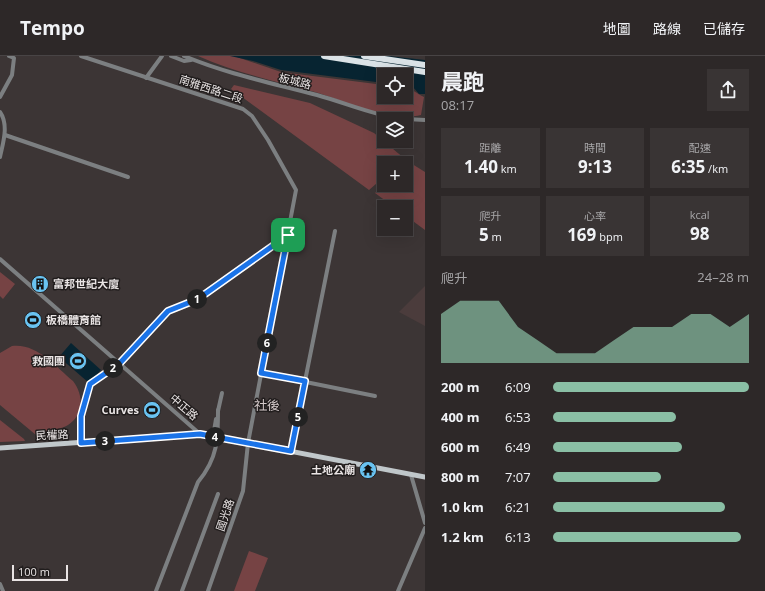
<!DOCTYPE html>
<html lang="zh-TW">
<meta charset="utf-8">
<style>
:root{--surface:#2d2828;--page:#393434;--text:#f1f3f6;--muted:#a7a6a8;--line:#484445;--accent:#8abfa5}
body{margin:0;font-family:"Open Sans","Noto Sans TC",sans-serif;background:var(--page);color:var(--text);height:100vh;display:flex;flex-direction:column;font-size:15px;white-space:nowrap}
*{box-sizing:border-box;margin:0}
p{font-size:13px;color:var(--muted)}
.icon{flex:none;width:22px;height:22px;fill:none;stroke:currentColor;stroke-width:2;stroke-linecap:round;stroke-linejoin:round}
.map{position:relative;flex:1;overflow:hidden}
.panel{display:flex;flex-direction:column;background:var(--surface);width:340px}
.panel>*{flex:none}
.buttons{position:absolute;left:377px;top:12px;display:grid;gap:8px}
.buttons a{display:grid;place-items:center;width:36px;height:36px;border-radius:0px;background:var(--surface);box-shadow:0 4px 16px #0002,0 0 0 1px var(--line);font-size:20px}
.scale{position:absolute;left:12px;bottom:10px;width:56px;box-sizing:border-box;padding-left:4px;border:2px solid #e9e4e4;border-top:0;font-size:11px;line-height:14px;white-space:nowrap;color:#e9e4e4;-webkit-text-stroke:3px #211d1d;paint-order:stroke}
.pin{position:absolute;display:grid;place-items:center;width:34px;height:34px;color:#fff;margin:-17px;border-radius:8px;box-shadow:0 2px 6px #0006}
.km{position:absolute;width:20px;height:20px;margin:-10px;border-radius:50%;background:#222;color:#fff;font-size:11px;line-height:20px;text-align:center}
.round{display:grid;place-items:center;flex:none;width:42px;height:42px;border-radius:0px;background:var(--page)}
.head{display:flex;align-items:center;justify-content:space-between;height:68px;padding:0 16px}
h1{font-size:22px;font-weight:700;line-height:30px}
.figures{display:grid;grid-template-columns:repeat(3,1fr);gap:6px;height:68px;padding:4px 16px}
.figures div{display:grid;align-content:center;border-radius:0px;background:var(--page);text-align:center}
.figures b{font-size:17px;font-weight:700}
.figures small{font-size:11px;font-weight:400}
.figures p{font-size:11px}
.chart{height:112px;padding:8px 16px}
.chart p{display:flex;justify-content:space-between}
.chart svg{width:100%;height:72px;margin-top:4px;fill:var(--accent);opacity:.7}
ul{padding:0 16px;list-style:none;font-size:13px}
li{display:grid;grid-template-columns:64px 48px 1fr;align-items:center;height:30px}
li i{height:10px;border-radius:5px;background:var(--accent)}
header{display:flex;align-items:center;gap:24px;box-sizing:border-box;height:56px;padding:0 20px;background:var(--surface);border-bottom:1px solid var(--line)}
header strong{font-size:19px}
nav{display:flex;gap:22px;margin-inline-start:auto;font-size:14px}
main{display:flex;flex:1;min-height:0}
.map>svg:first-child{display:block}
.built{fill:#4b3c3c}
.green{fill:#764344}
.water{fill:#072431}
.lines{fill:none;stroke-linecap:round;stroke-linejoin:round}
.minor{stroke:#7c7f81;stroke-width:4}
.major{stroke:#c0c7ca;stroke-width:5}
.highway{stroke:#dbe3e7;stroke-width:6}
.route-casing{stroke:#fff;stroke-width:8}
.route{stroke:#1a73e8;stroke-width:5}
.labels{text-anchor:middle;stroke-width:3;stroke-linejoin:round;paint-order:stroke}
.street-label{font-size:11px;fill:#e9e4e4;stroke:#211d1d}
.poi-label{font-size:11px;font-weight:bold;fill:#e9e4e4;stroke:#211d1d;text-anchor:end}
.quarter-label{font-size:13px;fill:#d4caca;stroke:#211d1d}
</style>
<header>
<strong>Tempo</strong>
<nav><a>地圖</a><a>路線</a><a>已儲存</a></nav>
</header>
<main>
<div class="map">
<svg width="425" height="535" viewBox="0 0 425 535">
<rect width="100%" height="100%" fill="#3c3535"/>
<polygon class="built" points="425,230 425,270 399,256"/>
<g class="green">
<path d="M198 0H234L281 16 384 29V41H406V32C413 33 417 38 424 41L421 59C390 67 345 45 315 36 276 25 236 17 198 0Z"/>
<polygon points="234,29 310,47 374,77 405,103 400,107 384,107 384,121 369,134 231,33"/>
<polygon points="409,106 425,116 425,174 406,160 406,151 394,151 375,137 384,128 384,129 406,129 406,109"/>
<polygon points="0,216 15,228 3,243 0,240"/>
<path d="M12 290C37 287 56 311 73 325 84 339 84 359 68 369 62 373 55 372 51 377L45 379 40 374 36 379 0 349V297Z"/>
<polygon points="0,364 24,383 25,385 0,386"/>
<polygon points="249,495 268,502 255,535 234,535"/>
</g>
<g class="water">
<polygon points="230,0 389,0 425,4 425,38 419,38 413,31 406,30 406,19 384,19 384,27 281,14 253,5"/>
<polygon points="71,287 101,314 89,327 59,301"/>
</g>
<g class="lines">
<g class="minor">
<polyline points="81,0 243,53 252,60 268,84 296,134 248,387 243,435 208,535"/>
<polyline points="171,0 184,5 191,4"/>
<path d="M184 0C227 18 272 27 317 39 346 47 373 59 402 63"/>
<polyline points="146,22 162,0"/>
<polyline points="0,41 12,19 14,2 9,0"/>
<path d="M0 56C9 69 3 87 0 101"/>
<polyline points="406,63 425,64"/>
<polyline points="5,79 128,121"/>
<polyline points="0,203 200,378"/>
<polyline points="127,299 139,287"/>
<polyline points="261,317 375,340"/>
<polyline points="218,355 222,337"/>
<polyline points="213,381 216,363"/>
<polyline points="81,387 81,360 90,328 126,303 168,255 197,243 288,179"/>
<polyline points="291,395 335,175"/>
<polyline points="411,419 425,467"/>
<polyline points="0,528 3,535"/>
<path d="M156 535 198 426C218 402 218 383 218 354"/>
<polyline points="182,535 218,438"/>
<polyline points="398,535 425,472"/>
</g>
<polyline class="major" points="0,392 200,378 425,421"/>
<g class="highway">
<polyline points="324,0 425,16"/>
<polyline points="364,0 425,9"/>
</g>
</g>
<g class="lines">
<defs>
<polygon id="route" points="288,179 261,317 305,325 291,395 200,378 81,387 81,360 90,328 119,308 168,255 198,243"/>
</defs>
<use href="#route" class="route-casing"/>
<use href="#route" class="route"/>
</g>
<defs>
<symbol id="building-disc" viewBox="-11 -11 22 22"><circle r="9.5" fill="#69c3f1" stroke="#211d1d"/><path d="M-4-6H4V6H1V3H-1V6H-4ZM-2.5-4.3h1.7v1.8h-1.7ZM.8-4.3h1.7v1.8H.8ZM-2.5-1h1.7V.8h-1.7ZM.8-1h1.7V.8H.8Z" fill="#111"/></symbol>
<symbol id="stadium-disc" viewBox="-11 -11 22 22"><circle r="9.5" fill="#69c3f1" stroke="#211d1d"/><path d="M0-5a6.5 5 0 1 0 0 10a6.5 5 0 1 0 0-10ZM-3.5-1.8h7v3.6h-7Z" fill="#111"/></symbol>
<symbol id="temple-disc" viewBox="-11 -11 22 22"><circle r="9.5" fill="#69c3f1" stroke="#211d1d"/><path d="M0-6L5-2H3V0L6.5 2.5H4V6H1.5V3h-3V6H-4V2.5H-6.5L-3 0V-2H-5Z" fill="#111"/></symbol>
</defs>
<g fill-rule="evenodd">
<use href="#building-disc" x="30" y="218" width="20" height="20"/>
<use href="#stadium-disc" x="23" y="254" width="20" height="20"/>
<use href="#stadium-disc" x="68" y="295" width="20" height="20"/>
<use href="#stadium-disc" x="142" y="344" width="20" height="20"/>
<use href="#temple-disc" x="358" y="404" width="20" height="20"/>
</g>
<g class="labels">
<g class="street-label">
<text transform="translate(295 25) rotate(14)" y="4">板城路</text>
<text transform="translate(211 33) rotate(18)" y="4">南雅西路二段</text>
<text transform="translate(184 351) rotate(41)" y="4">中正路</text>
<text transform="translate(52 379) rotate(-3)" y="4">民權路</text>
<text transform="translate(225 459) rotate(-71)" y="4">國光路</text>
</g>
<g class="poi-label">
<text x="53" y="232" text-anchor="start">富邦世紀大廈</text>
<text x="46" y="268" text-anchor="start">板橋體育館</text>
<text x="65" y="309">救國團</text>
<text x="139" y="358">Curves</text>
<text x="355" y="418">土地公廟</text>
</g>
<g class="quarter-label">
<text x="267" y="354">社後</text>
</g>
</g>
</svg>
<div class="buttons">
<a><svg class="icon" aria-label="locate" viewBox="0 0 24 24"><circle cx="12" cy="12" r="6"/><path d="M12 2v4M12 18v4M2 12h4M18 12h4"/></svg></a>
<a><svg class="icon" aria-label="layers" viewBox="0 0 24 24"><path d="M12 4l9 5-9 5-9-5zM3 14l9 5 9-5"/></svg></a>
<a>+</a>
<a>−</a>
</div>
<div class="scale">100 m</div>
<div class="pin" style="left:288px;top:179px;background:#1e9e55"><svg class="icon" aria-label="arrive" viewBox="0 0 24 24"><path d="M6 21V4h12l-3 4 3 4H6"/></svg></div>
<b class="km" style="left:197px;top:243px">1</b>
<b class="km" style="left:113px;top:312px">2</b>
<b class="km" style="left:105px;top:385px">3</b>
<b class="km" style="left:215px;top:381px">4</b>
<b class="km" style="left:298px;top:361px">5</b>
<b class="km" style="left:267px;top:287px">6</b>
</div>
<section class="panel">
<div class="head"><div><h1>晨跑</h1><p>08:17</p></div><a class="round"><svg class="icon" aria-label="share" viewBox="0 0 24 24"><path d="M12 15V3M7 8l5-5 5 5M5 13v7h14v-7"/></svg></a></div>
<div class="figures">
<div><p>距離</p><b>1.40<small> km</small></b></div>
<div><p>時間</p><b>9:13</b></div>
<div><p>配速</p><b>6:35<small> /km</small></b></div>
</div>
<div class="figures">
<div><p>爬升</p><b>5<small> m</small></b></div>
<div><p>心率</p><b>169<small> bpm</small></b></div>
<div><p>kcal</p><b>98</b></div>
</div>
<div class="chart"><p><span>爬升</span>24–28 m</p>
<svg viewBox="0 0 160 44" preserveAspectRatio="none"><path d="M0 44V14L10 6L20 6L30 6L40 22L50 30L60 38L70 38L80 38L90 30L100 22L110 22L120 22L130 14L140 14L150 22L160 14V44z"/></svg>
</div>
<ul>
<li><b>200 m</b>6:09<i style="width:100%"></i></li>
<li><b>400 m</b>6:53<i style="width:63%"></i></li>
<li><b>600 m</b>6:49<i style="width:66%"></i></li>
<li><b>800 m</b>7:07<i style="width:55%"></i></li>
<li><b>1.0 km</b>6:21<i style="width:88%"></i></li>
<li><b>1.2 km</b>6:13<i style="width:96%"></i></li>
</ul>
</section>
</main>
